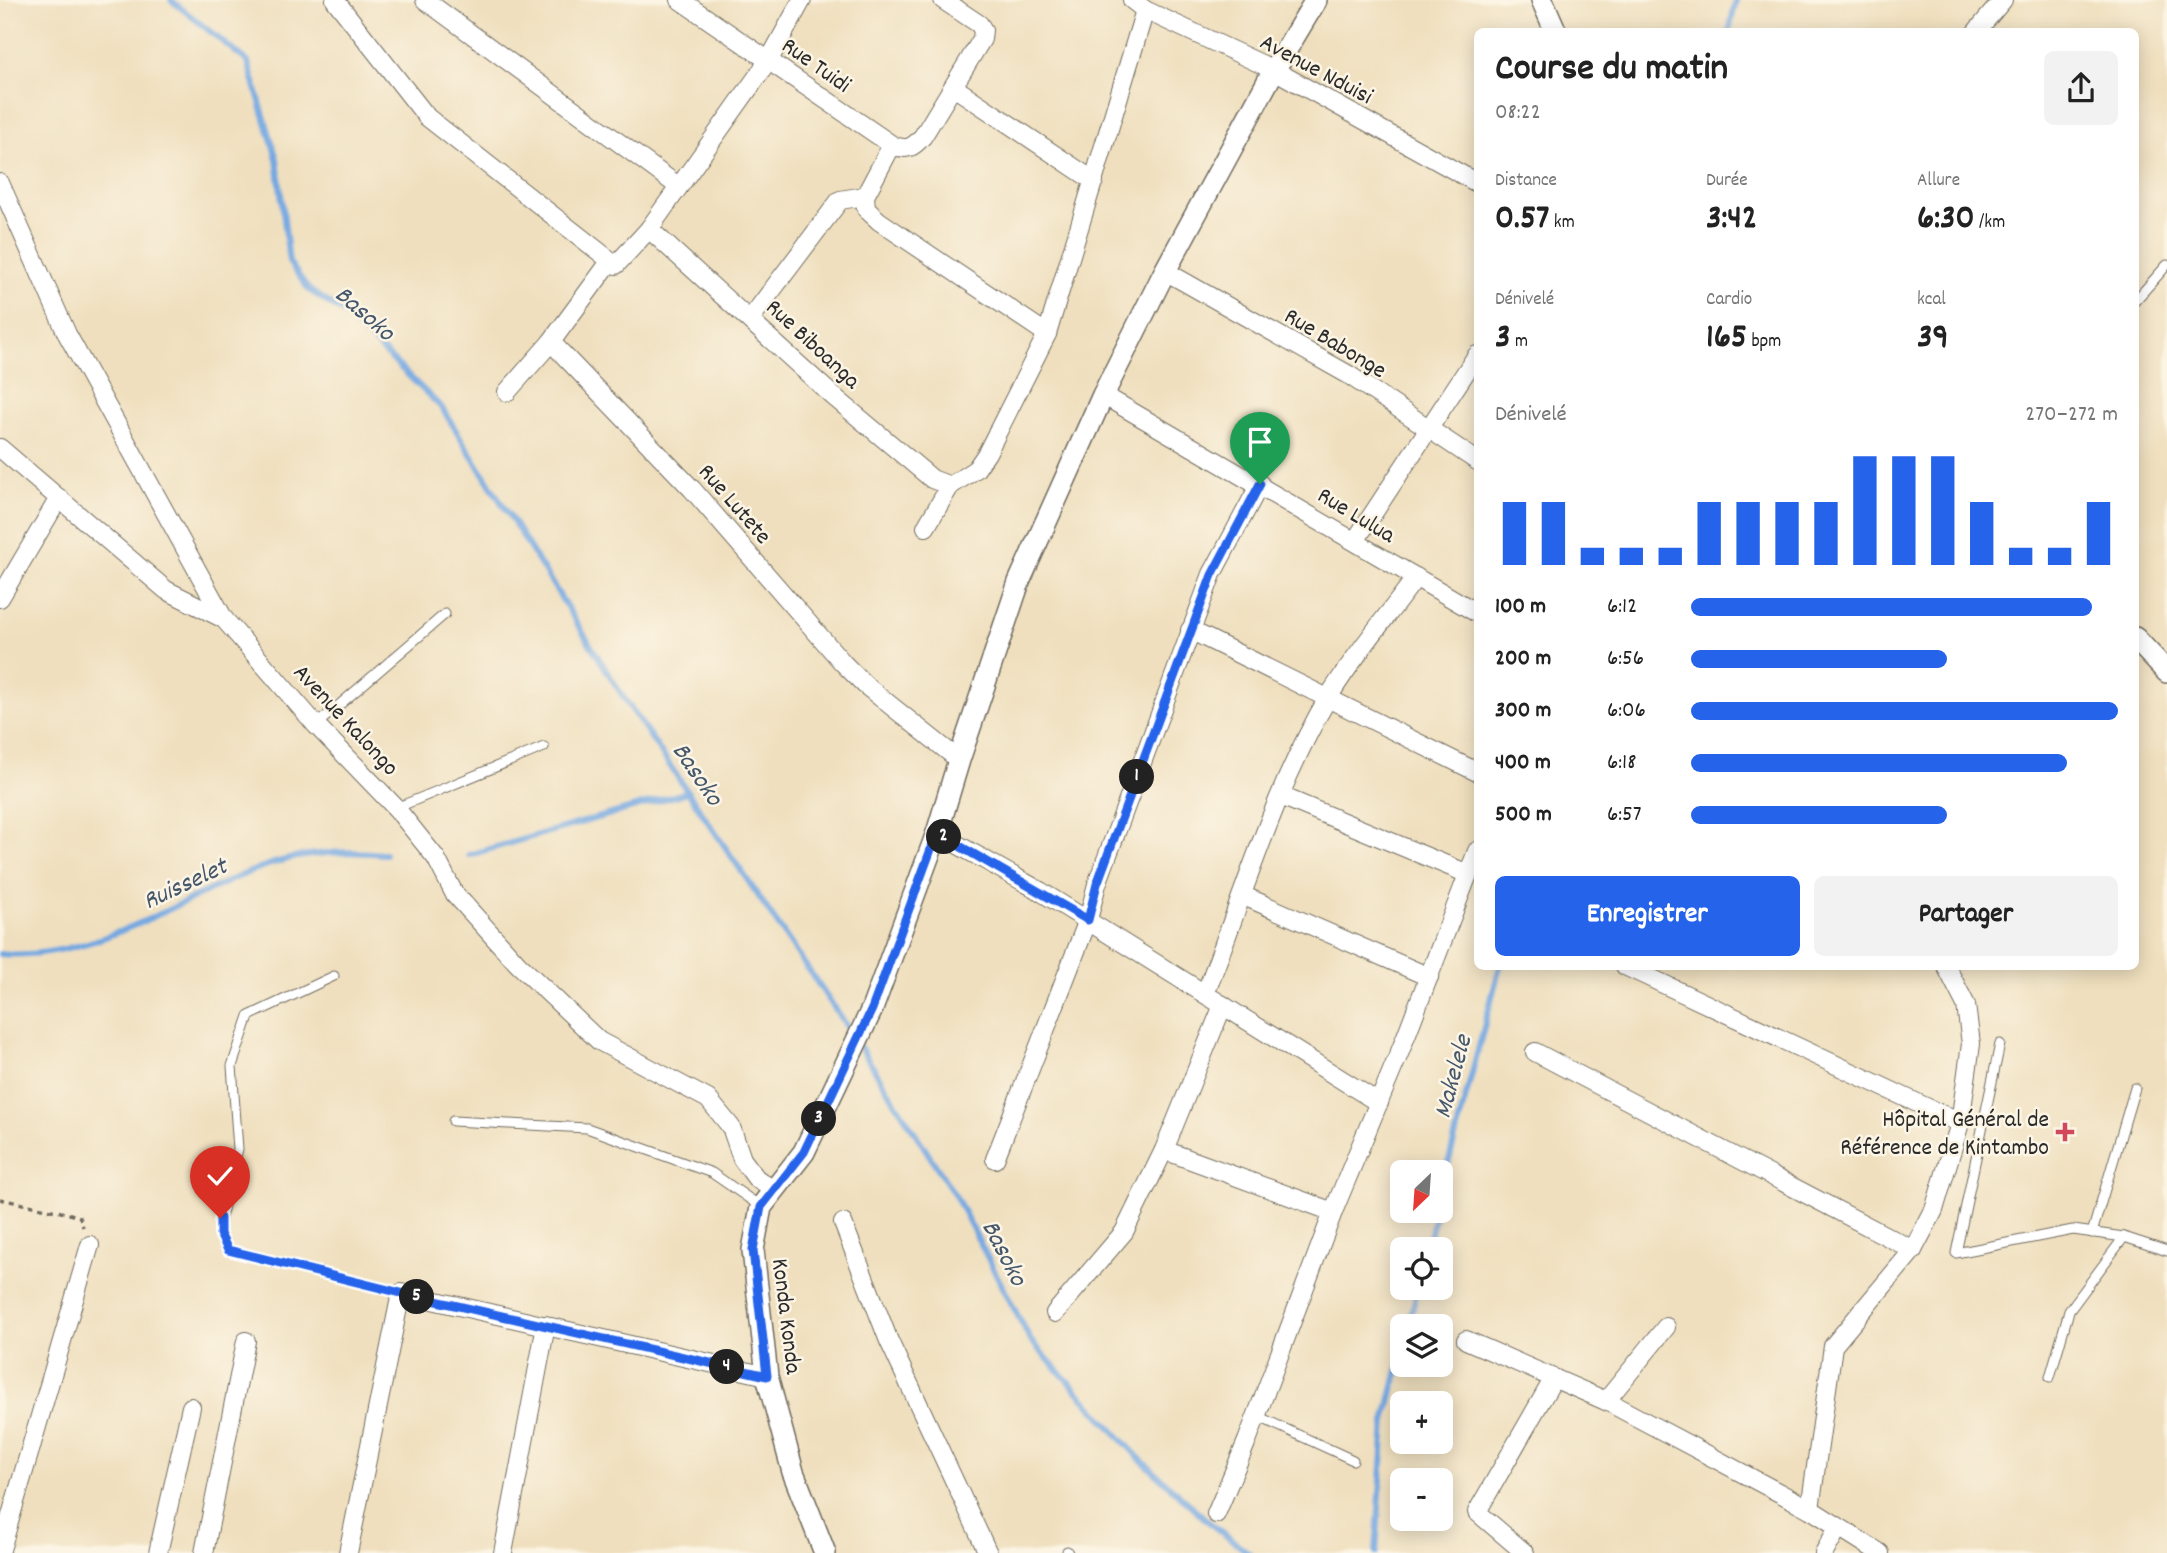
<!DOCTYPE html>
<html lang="fr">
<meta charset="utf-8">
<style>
:root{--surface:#fff;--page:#f2f2f2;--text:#222;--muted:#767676;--accent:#2563eb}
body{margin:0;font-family:Dekko,sans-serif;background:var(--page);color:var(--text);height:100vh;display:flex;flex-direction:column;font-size:26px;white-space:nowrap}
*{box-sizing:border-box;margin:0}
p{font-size:23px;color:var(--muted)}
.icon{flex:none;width:38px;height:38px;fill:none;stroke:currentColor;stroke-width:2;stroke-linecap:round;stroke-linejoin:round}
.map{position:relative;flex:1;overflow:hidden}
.panel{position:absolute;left:1474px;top:28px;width:665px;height:942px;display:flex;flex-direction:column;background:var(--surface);border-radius:10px;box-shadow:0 4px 18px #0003}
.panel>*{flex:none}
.needle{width:46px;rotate:205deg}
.fabs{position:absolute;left:1390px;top:1160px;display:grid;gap:14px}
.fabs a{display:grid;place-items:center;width:63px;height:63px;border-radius:10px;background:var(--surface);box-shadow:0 4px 18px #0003;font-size:35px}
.pin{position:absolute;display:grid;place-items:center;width:60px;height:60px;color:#fff;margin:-72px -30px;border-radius:50% 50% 50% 0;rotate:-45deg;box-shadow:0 0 7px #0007}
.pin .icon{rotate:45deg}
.km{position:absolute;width:35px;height:35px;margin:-18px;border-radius:50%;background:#222;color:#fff;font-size:19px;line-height:35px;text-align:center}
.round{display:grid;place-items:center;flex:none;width:74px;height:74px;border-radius:10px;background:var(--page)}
.summary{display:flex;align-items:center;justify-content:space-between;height:119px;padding:0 21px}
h1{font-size:38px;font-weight:700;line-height:52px}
.figures{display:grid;grid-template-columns:repeat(3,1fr);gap:10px;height:119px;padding:7px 21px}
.figures div{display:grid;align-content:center}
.figures b{font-size:35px;font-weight:700}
.figures small{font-size:19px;font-weight:400}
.figures p{font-size:19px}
.chart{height:196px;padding:14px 21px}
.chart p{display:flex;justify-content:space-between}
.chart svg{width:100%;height:126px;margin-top:7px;stroke:var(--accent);stroke-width:6}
.cta{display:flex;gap:14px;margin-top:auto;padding:14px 21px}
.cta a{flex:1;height:80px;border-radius:10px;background:var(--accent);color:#fff;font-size:28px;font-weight:700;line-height:80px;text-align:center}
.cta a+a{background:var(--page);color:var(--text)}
ul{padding:0 21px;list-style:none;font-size:23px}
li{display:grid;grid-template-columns:112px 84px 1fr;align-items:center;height:52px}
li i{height:18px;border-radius:9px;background:var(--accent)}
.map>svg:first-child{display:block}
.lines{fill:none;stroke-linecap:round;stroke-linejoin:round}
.stream{stroke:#74a8e1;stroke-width:6}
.service-casing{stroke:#706a5e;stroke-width:11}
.minor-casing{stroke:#706a5e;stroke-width:20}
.tertiary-casing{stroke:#706a5e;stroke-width:24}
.path{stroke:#706a5e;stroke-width:3.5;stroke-dasharray:5 5;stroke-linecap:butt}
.service{stroke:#fff;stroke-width:9}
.minor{stroke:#fff;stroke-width:18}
.tertiary{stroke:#fff;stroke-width:21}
.route-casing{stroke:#fff;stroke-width:14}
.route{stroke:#2563eb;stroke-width:9}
.poi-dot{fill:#d1495b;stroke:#fcf5e5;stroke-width:2.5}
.labels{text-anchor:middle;stroke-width:5;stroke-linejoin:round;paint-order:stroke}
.street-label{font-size:24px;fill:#2b2b2b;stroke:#fcf5e5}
.poi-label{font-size:24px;fill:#2b2b2b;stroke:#fcf5e5;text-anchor:end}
.water-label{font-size:26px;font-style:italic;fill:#45576b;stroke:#fcf5e5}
</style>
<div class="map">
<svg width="2167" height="1553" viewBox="0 0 2167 1553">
<rect width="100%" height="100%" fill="#fcf5e5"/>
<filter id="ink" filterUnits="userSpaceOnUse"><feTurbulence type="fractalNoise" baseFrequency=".0143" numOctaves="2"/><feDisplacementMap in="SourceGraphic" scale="14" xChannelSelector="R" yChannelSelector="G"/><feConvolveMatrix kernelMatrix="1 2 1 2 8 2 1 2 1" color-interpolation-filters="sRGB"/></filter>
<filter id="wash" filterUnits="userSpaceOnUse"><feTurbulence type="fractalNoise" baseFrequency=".00686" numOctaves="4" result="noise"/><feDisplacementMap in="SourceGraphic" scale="28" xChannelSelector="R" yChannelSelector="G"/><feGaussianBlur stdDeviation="1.57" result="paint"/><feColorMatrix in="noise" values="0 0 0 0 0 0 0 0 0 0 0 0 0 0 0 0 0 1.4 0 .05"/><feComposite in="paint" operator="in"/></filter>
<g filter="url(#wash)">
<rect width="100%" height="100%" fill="#efdfbe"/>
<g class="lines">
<g class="stream">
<polyline points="171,0 248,62 277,159 289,262 309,290 344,313 442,408 622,695 854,1037"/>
<polyline points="1729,32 1736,0"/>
<polyline points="469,855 688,792"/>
<path d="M0 954C97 961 178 898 265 866 303 852 345 850 385 854"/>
<polyline points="860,1047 956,1197 1031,1341 1139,1458 1211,1524 1249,1553"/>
<polyline points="1440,1195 1500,966"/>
<polyline points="1427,1250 1436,1211"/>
<polyline points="1408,1326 1418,1288"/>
<polyline points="1376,1553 1385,1422 1402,1354"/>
</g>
</g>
</g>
<g filter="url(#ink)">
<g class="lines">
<defs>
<g id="service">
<polyline points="2135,301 2167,265"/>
<polyline points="316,725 445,614"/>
<polyline points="396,808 544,747"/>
<polyline points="334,976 249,1016 232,1066 238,1149 221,1218 220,1234 228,1250 401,1293"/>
<polyline points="2000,1044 1956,1253 2073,1230 2124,1237 2167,1251"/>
<polyline points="453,1121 587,1128 712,1173 760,1206"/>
<polyline points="2092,1233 2135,1088"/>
<polyline points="2050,1377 2069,1311 2124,1237"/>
<polyline points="1257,1416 1353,1460"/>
<polyline points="1067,1551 1068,1553"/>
</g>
<g id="minor">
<polyline points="335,0 427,117 616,265 649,229 769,60 802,0"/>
<polyline points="425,0 678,186"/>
<path d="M680 0 892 145C907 151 913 148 923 136L982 39 983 30 979 24 943 0"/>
<polyline points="1132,0 1145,10 1274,70 1477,183"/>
<polyline points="1976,32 2003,0"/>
<polyline points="955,88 1094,181"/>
<polyline points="892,145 865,196 866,209 879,221 1047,334"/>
<polyline points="0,183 67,334 224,619 316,725 396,808 436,858 454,893 518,964 599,1041 708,1099 731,1127 742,1159 756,1178 773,1190"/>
<polyline points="649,229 833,396 932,479 950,486"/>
<polyline points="609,263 551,342 692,489 843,663 865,685 959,760"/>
<polyline points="1165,271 1349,375 1477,461"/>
<polyline points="751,318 840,200 865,196"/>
<polyline points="507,392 551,342"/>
<polyline points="1103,395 1477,613"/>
<polyline points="0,448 166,590 224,619"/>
<polyline points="926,527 950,486 976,469 987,453 1047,334 1145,10"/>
<polyline points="1355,541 1477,355"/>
<polyline points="0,598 59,498"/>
<polyline points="1190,630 1477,772"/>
<polyline points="1281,796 1468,874"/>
<polyline points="937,833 1040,891 1379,1103"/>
<polyline points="1244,896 1429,977"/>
<polyline points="1625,966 1960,1123"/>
<path d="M1205 994C1244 895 1274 789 1328 698 1353 656 1387 617 1416 577"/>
<polyline points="1535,1052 1913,1250"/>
<polyline points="1164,1150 1333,1212"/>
<polyline points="995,1159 1088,920 1097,884 1212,574 1260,484"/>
<polyline points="843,1223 889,1341 988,1553"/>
<polyline points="1055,1313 1124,1232 1164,1150 1223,1005"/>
<polyline points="1466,1340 1606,1401 1810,1509 1880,1553"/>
<polyline points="1606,1401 1666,1327"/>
<polyline points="1810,1509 1833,1346 1913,1250 1934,1210 1960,1123 1971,1044 1966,1005 1946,966"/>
<polyline points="1216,1514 1247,1441 1333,1212 1401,1049 1477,851"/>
<polyline points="0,1553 90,1245"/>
<polyline points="158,1553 191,1407"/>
<polyline points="204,1553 246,1341"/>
<polyline points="348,1553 401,1293 767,1376"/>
<polyline points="503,1553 546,1325"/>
<polyline points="1525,1553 1477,1512 1554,1378"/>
<polyline points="1824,1553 1838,1528"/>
</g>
<g id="tertiary">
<polyline points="1542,0 1556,32"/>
<polyline points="2135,638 2167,672"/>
<polyline points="825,1553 793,1472 767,1376 753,1250 761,1207 804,1152 872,1009 937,833 959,760 1019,582 1103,395 1165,271 1274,70 1316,0"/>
</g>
</defs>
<use href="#service" class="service-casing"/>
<use href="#minor" class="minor-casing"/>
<use href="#tertiary" class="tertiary-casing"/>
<polyline class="path" points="0,1199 70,1214 80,1217 83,1227"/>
<use href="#service" class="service"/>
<use href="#minor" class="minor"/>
<use href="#tertiary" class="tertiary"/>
</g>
</g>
<g class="lines" filter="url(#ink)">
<defs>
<polyline id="route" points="220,1218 220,1234 228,1250 401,1293 767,1376 753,1250 761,1207 804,1152 872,1009 937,833 1088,920 1097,884 1212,575 1260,484"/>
</defs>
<use href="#route" class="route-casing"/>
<use href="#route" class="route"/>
</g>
<path class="poi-dot" d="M2061.5 1121.5h7v7h7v7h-7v7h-7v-7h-7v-7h7z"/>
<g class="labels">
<g class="street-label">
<text transform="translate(817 64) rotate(35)" y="8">Rue Tuidi</text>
<text transform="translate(1317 68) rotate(28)" y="8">Avenue Nduisi</text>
<text transform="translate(1336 342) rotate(31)" y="8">Rue Babonge</text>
<text transform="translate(814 343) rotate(43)" y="8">Rue Biboanga</text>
<text transform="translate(736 503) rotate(49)" y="8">Rue Lutete</text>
<text transform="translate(1357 514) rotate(31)" y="8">Rue Lulua</text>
<text transform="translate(347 719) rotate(47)" y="8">Avenue Kalongo</text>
<text transform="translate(788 1316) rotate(83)" y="8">Konda Konda</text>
</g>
<g class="poi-label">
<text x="2049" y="1126">Hôpital Général de<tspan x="2049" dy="28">Référence de Kintambo</tspan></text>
</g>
<g class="water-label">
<text transform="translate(366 312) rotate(41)" y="9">Basoko</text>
<text transform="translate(699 773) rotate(56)" y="9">Basoko</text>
<text transform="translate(184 882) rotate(-25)" y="9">Ruisselet</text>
<text transform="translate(1451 1076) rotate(-75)" y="9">Makelele</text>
<text transform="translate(1006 1252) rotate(63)" y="9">Basoko</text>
</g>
</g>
</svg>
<div class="fabs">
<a><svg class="needle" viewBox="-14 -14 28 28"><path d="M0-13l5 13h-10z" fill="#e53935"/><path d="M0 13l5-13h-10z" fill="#767676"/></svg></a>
<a><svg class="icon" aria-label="locate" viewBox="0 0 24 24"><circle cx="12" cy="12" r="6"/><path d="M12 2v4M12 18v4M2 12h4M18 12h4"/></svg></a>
<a><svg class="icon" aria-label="layers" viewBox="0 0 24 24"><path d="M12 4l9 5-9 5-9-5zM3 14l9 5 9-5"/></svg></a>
<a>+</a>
<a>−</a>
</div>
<div class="pin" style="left:1260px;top:484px;background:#1e9e55"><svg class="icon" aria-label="arrive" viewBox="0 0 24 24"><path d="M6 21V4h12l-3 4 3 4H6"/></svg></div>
<div class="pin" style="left:220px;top:1218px;background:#d93025"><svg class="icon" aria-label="check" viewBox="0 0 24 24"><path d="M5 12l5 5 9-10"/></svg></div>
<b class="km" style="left:1137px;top:777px">1</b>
<b class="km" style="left:944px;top:837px">2</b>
<b class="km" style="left:819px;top:1119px">3</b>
<b class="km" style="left:727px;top:1367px">4</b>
<b class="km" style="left:417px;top:1297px">5</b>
<section class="panel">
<div class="summary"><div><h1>Course du matin</h1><p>08:22</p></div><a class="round"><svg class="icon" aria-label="share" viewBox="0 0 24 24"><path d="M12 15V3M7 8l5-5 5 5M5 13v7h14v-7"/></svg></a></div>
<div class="figures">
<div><p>Distance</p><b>0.57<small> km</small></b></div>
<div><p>Durée</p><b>3:42</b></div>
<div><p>Allure</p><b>6:30<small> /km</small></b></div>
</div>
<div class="figures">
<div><p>Dénivelé</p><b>3<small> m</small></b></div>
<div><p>Cardio</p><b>165<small> bpm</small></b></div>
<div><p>kcal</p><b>39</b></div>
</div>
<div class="chart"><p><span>Dénivelé</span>270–272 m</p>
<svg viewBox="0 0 160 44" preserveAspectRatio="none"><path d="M5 44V22M15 44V22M25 44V38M35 44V38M45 44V38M55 44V22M65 44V22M75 44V22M85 44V22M95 44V6M105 44V6M115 44V6M125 44V22M135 44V38M145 44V38M155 44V22"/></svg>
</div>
<ul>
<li><b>100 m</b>6:12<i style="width:94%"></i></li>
<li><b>200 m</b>6:56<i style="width:60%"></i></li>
<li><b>300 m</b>6:06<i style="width:100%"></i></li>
<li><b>400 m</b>6:18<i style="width:88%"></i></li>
<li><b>500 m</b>6:57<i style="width:60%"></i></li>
</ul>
<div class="cta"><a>Enregistrer</a><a>Partager</a></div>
</section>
</div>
